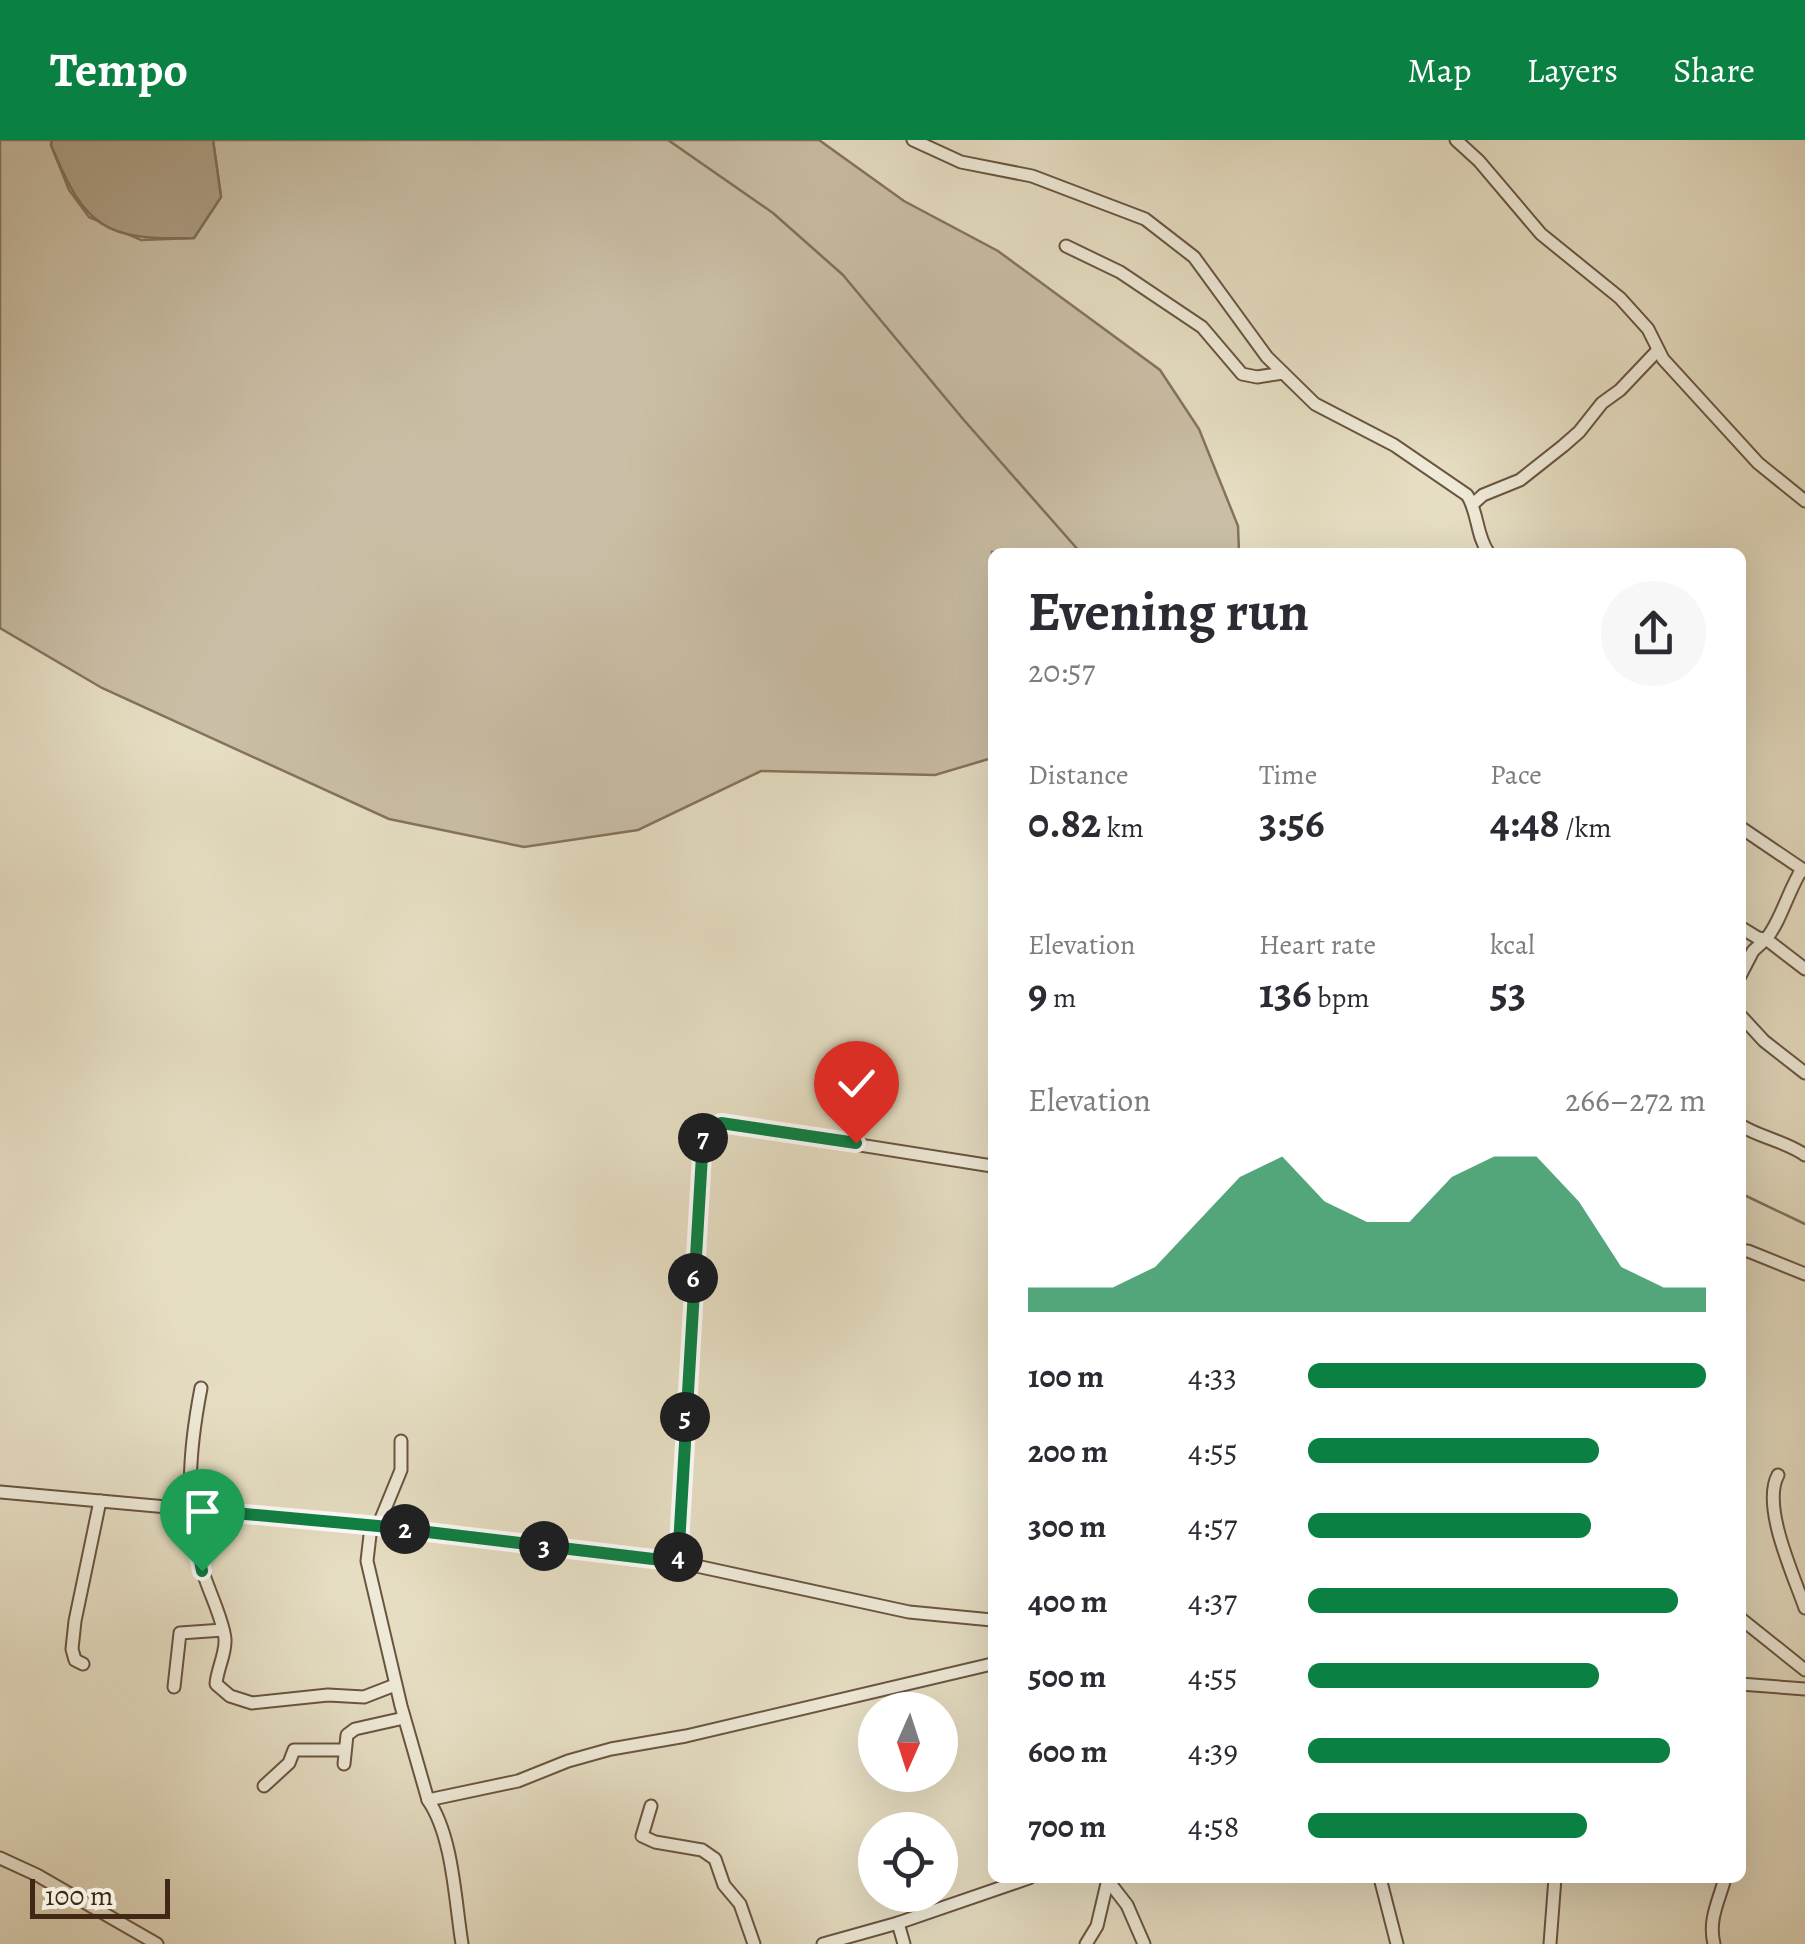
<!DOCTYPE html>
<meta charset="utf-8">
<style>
:root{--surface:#fff;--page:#f7f7f7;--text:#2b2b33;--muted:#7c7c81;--accent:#0b8043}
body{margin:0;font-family:Alegreya,serif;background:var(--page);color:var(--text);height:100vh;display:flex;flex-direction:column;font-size:38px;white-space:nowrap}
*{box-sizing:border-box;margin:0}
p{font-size:32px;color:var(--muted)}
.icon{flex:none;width:55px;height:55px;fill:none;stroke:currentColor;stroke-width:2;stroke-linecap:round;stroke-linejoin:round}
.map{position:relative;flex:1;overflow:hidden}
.sheet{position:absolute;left:988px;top:408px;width:758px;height:1335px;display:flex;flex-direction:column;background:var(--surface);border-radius:15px;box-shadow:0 10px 40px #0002}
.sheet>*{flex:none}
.needle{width:65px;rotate:183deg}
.tools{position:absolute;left:858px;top:1552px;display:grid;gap:20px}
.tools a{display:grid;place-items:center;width:100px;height:100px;border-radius:50%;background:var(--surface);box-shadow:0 10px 40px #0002;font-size:50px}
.scale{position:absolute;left:30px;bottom:25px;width:140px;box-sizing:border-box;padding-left:10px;border:5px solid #412716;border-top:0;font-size:28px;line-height:35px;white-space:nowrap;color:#412716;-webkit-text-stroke:8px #efead8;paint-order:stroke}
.pin{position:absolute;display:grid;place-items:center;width:85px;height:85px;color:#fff;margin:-102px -42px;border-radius:50% 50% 50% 0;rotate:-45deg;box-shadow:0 0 10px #0007}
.pin .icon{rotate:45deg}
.km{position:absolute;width:50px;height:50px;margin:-25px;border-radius:50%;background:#222;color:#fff;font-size:28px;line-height:50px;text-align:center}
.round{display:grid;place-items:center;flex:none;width:105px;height:105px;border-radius:52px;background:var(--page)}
.overview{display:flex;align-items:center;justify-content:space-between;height:170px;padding:0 40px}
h1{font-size:55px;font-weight:600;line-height:75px}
.metrics{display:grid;grid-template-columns:repeat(3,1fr);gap:15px;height:170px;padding:10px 40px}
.metrics div{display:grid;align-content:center}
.metrics b{font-size:42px;font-weight:600}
.metrics small{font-size:28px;font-weight:400}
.metrics p{font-size:28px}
.chart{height:280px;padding:20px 40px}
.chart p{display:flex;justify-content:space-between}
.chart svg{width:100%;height:180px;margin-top:10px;fill:var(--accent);opacity:.7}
ul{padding:0 40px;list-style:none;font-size:32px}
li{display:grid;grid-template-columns:160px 120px 1fr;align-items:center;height:75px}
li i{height:25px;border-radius:12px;background:var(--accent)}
header{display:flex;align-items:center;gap:60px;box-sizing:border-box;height:140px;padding:0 50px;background:var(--accent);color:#fff}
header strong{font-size:48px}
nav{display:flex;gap:55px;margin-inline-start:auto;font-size:35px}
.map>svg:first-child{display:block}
.green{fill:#cabfa6;stroke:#86735e;stroke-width:2.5}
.water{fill:#aea088;stroke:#82705a;stroke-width:2.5}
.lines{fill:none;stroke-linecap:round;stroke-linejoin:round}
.stream{stroke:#82705a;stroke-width:2.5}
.minor-casing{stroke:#6a5541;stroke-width:15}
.minor{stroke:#efead8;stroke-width:11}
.route-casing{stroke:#fff;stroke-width:20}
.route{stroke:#0b8043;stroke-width:12}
</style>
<header>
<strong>Tempo</strong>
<nav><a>Map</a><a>Layers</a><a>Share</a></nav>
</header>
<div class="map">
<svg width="1805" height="1804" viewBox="0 0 1805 1804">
<rect width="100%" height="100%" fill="#e6dec3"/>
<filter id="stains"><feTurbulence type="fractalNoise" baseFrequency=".002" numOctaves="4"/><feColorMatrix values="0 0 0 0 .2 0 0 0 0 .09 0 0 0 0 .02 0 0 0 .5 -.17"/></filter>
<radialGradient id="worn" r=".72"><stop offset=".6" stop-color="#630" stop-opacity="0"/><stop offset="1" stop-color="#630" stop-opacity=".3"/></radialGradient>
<polygon class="green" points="0,0 52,0 51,5 69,50 89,77 141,100 194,98 221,57 213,0 819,0 904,61 998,111 1160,230 1199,289 1238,386 1239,412 992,412 992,618 935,635 761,631 638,690 524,707 389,679 102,548 0,488"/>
<path class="water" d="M52 0H213L221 57 194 98C104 101 85 87 51 5Z"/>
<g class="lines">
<g class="stream">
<polyline points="668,0 773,73 843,135 963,279 1080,412"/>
<polyline points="1740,1053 1805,1084"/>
</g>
<defs>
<g id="minor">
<path d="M913 0 961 22 1032 36 1145 79 1194 117 1267 217 1315 264 1394 305 1467 355C1478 371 1476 395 1488 412"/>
<polyline points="1456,0 1479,21 1541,94 1620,158 1648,189 1663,219 1758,323 1805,361"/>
<polyline points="1066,106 1120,132 1202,187 1242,234 1257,237 1283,233"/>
<polyline points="1473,364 1483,355 1520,340 1563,306 1579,292 1602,263 1620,250 1658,210"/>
<polyline points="1740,687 1805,731"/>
<path d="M1802 729C1788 751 1781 781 1766 799L1805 829"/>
<polyline points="1740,787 1758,798 1766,799"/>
<polyline points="1740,836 1753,811 1766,799"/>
<polyline points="1740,875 1764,901 1805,933"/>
<path d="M1740 985C1761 998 1785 1001 1805 1015"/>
<polyline points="1740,1111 1748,1111 1805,1134"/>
<path d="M201 1248C189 1310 184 1371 203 1432 209 1452 223 1479 225 1499 226 1514 217 1529 216 1544L230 1556 252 1563 328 1555 364 1557 395 1545"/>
<path d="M1778 1335C1761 1366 1794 1436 1805 1468"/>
<polyline points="0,1352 378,1386 678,1422 909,1472 992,1480"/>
<path d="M371 1386 367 1421 401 1566 428 1660C453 1696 455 1761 462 1804"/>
<polyline points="378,1386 401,1330 401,1301"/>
<path d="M678 1422 702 1008C703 994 708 988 721 983L992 1026"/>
<polyline points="1740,1478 1805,1530"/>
<polyline points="83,1524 75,1520 72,1509 75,1481 100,1361"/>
<polyline points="1740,1544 1805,1549"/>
<polyline points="174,1547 180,1493 223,1490"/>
<polyline points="344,1624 347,1595 355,1589 404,1578"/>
<polyline points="264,1646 289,1623 294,1610 344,1610"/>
<polyline points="428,1660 518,1641 568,1621 611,1609 686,1596 992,1524"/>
<polyline points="651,1666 642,1696 655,1702 702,1710 715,1719 724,1745 740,1764 754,1804"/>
<polyline points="0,1718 37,1735 157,1804"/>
<polyline points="1106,1738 1127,1765 1144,1804"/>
<polyline points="1380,1738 1397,1804"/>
<polyline points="898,1783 904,1804"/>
<polyline points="823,1804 898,1783 1029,1738"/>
<polyline points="1086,1804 1097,1786 1108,1739"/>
<polyline points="1550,1804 1555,1738"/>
<path d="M1714 1804C1708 1779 1719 1761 1725 1738"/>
</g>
</defs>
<use href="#minor" class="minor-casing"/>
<use href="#minor" class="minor"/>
</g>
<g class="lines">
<defs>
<polyline id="route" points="202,1431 190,1369 378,1386 678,1422 703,998 710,988 721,983 856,1003"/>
</defs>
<use href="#route" class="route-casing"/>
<use href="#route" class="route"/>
</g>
<rect width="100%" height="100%" filter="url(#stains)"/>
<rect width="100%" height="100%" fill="url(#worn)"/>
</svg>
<div class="tools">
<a><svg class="needle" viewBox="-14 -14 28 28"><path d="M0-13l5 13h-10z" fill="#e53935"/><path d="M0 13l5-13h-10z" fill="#7c7c81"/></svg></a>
<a><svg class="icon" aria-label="locate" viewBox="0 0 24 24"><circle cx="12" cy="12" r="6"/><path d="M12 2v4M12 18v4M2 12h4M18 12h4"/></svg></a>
</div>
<div class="scale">100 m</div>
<div class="pin" style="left:202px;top:1431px;background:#1e9e55"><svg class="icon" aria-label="arrive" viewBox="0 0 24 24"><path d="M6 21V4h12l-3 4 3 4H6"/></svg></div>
<div class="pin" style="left:856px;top:1003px;background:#d93025"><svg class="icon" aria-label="check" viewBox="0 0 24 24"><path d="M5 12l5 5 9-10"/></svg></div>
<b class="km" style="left:405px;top:1389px">2</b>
<b class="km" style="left:544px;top:1406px">3</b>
<b class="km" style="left:678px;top:1417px">4</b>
<b class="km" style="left:685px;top:1277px">5</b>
<b class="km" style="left:693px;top:1138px">6</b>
<b class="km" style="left:703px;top:998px">7</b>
<section class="sheet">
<div class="overview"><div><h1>Evening run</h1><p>20:57</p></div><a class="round"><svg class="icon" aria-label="share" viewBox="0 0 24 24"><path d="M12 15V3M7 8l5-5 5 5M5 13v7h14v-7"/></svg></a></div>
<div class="metrics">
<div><p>Distance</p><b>0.82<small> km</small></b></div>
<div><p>Time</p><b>3:56</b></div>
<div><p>Pace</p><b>4:48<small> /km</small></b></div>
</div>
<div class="metrics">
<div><p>Elevation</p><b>9<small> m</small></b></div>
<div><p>Heart rate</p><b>136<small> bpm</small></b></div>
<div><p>kcal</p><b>53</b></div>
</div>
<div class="chart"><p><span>Elevation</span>266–272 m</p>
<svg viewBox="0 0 160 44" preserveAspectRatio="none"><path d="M0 44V38L10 38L20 38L30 33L40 22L50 11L60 6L70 17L80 22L90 22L100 11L110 6L120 6L130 17L140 33L150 38L160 38V44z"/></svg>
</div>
<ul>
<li><b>100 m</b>4:33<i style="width:100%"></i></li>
<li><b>200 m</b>4:55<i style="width:73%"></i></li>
<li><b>300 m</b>4:57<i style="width:71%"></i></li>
<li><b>400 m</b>4:37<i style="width:93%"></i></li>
<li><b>500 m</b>4:55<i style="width:73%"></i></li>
<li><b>600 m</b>4:39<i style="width:91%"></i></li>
<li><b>700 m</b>4:58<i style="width:70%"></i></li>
</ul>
</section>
</div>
